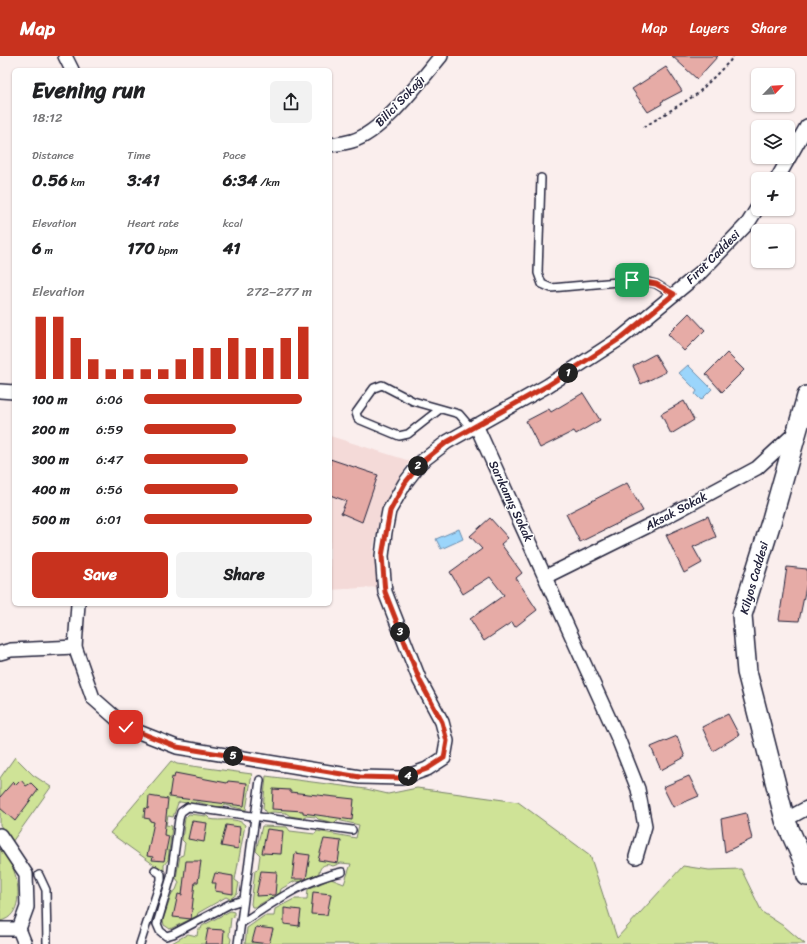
<!DOCTYPE html>
<meta charset="utf-8">
<style>
:root{--surface:#fff;--page:#f2f2f2;--text:#202124;--muted:#757577;--accent:#c8321e}
body{margin:0;font-family:Sriracha,sans-serif;background:var(--page);color:var(--text);height:100vh;display:flex;flex-direction:column;font-size:15px;white-space:nowrap}
*{box-sizing:border-box;margin:0}
p{font-size:13px;color:var(--muted)}
.icon{flex:none;width:22px;height:22px;fill:none;stroke:currentColor;stroke-width:2;stroke-linecap:round;stroke-linejoin:round}
.map{position:relative;flex:1;overflow:hidden}
.details{position:absolute;left:12px;top:12px;width:320px;height:538px;display:flex;flex-direction:column;background:var(--surface);border-radius:6px;box-shadow:0 1px 3px #0004}
.details>*{flex:none}
.needle{width:26px;rotate:65deg}
.tools{position:absolute;left:751px;top:12px;display:grid;gap:8px}
.tools a{display:grid;place-items:center;width:44px;height:44px;border-radius:6px;background:var(--surface);box-shadow:0 1px 3px #0004;font-size:20px}
.pin{position:absolute;display:grid;place-items:center;width:34px;height:34px;color:#fff;margin:-17px;border-radius:8px;box-shadow:0 2px 6px #0006}
.km{position:absolute;width:20px;height:20px;margin:-10px;border-radius:50%;background:#222;color:#fff;font-size:11px;line-height:20px;text-align:center}
.round{display:grid;place-items:center;flex:none;width:42px;height:42px;border-radius:6px;background:var(--page)}
.summary{display:flex;align-items:center;justify-content:space-between;height:68px;padding:0 20px}
h1{font-size:22px;font-weight:800;line-height:30px}
.figures{display:grid;grid-template-columns:repeat(3,1fr);gap:6px;height:68px;padding:4px 20px}
.figures div{display:grid;align-content:center}
.figures b{font-size:17px;font-weight:800}
.figures small{font-size:11px;font-weight:400}
.figures p{font-size:11px}
.chart{height:112px;padding:8px 20px}
.chart p{display:flex;justify-content:space-between}
.chart svg{width:100%;height:72px;margin-top:4px;stroke:var(--accent);stroke-width:6}
.action{display:flex;gap:8px;margin-top:auto;padding:8px 20px}
.action a{flex:1;height:46px;border-radius:6px;background:var(--accent);color:#fff;font-size:16px;font-weight:800;line-height:46px;text-align:center}
.action a+a{background:var(--page);color:var(--text)}
ul{padding:0 20px;list-style:none;font-size:13px}
li{display:grid;grid-template-columns:64px 48px 1fr;align-items:center;height:30px}
li i{height:10px;border-radius:5px;background:var(--accent)}
header{display:flex;align-items:center;gap:24px;box-sizing:border-box;height:56px;padding:0 20px;background:var(--accent);color:#fff}
header strong{font-size:19px}
nav{display:flex;gap:22px;margin-inline-start:auto;font-size:14px}
.map>svg:first-child{display:block}
.built{fill:#f4dad8}
.green{fill:#cfe397;stroke:#788269}
.water{fill:#9bd5fb;stroke:#6b8dae}
.building{fill:#e6aba6;stroke:#22223b}
.lines{fill:none;stroke-linecap:round;stroke-linejoin:round}
.lane-casing{stroke:#22223b;stroke-width:10}
.street-casing{stroke:#22223b;stroke-width:16}
.secondary-casing{stroke:#22223b;stroke-width:22}
.path{stroke:#22223b;stroke-width:2;stroke-dasharray:3 3;stroke-linecap:butt}
.lane{stroke:#fff;stroke-width:7}
.street{stroke:#fff;stroke-width:13}
.secondary{stroke:#fff;stroke-width:19}
.route-casing{stroke:#fff;stroke-width:8}
.route{stroke:#c8321e;stroke-width:5}
.labels{text-anchor:middle;stroke-width:3;stroke-linejoin:round;paint-order:stroke}
.street-label{font-size:12px;fill:#22223b;stroke:#fff}
</style>
<header>
<strong>Map</strong>
<nav><a>Map</a><a>Layers</a><a>Share</a></nav>
</header>
<div class="map">
<svg width="807" height="888" viewBox="0 0 807 888">
<rect width="100%" height="100%" fill="#faeeed"/>
<filter id="ink" filterUnits="userSpaceOnUse"><feTurbulence type="fractalNoise" baseFrequency=".025" numOctaves="2"/><feDisplacementMap in="SourceGraphic" scale="8" xChannelSelector="R" yChannelSelector="G"/><feConvolveMatrix kernelMatrix="1 2 1 2 8 2 1 2 1" color-interpolation-filters="sRGB"/></filter>
<g filter="url(#ink)">
<polygon class="built" points="330,380 410,405 393,431 379,463 373,493 377,531 330,534"/>
<g class="green">
<polygon points="15,701 33,719 51,731 12,786 0,769 0,722"/>
<path d="M171 705 177 708 252 718 246 754 225 749C218 754 205 747 196 746L194 748 180 746 178 747 173 761 168 760 166 769 172 770 168 804 164 809V816L110 777Z"/>
<path d="M266 720 366 733 388 738 417 732 518 746 590 799 617 882 683 810 709 814 741 813 762 856 785 871 805 888H245L247 872 264 860H274L275 853 294 843H307L308 833 331 823 344 828 351 808 341 807 333 810C326 807 320 809 319 817L303 826 295 825 281 833 280 837 255 851H252L251 848 255 814 258 813 260 799 256 795 262 770 287 771 290 775 315 778 317 775 356 782 359 769 337 764 334 767 318 763 316 761 305 760 302 762 290 760 286 757 273 756 266 757 263 752Z"/>
<path d="M189 758 207 760 210 763C220 766 237 760 245 769L235 824 239 827 237 838 230 843 226 841 198 857 197 860 170 873 164 869 163 864 172 837 176 834 179 826 176 822 180 800 183 799 185 787 182 784 185 762Z"/>
<path d="M0 791C5 798 12 807 14 815 20 831 22 861 0 865Z"/>
<polygon points="230,855 234,856 234,861 231,862 229,880 231,883 230,888 170,888 188,878 197,880 198,873 201,873 202,870"/>
</g>
<g class="water">
<polygon points="688,309 712,333 701,344 695,338 697,335 679,317"/>
<polygon points="459,473 463,483 441,493 436,483"/>
</g>
<g class="building">
<polygon points="672,0 718,0 697,23"/>
<polygon points="666,11 682,35 661,46 662,48 648,56 632,33"/>
<polygon points="689,257 705,274 684,295 668,278"/>
<polygon points="727,297 744,314 722,336 706,318"/>
<polygon points="655,298 666,316 641,328 633,310"/>
<polygon points="583,337 600,364 576,378 574,375 540,392 526,365 549,353 551,356"/>
<polygon points="684,345 694,364 671,378 661,358"/>
<polygon points="330,403 378,419 362,466 341,457 346,445 330,439"/>
<polygon points="627,427 643,455 580,486 566,458"/>
<polygon points="708,460 716,481 693,491 702,507 684,517 666,479"/>
<polygon points="490,462 508,482 501,488 522,517 516,522 537,554 515,571 512,566 484,585 470,563 504,539 490,521 463,538 450,516 482,493 470,480"/>
<polygon points="787,511 807,513 807,526 799,565 779,564"/>
<polygon points="728,658 739,679 713,695 702,671"/>
<polygon points="677,680 685,701 661,714 651,691"/>
<polygon points="175,717 227,727 228,725 247,727 244,750 169,741 172,721 174,722"/>
<polygon points="689,720 699,740 673,751 663,731"/>
<polygon points="21,724 26,730 31,727 38,734 15,765 0,752 0,741 13,726 16,729"/>
<polygon points="273,733 290,734 290,736 354,743 352,764 303,757 303,755 272,753"/>
<polygon points="149,740 168,743 164,779 169,780 164,805 152,804 153,801 147,800 154,766 150,765 150,763 144,762 145,752 148,753"/>
<polygon points="746,757 752,783 725,796 721,763"/>
<polygon points="192,765 207,767 204,786 188,783"/>
<polygon points="226,769 240,771 238,793 221,790"/>
<polygon points="267,773 283,775 281,798 262,797"/>
<polygon points="324,783 341,785 338,807 318,804"/>
<polygon points="295,797 310,799 306,823 292,823"/>
<polygon points="186,805 201,805 198,826 195,826 191,863 173,861 178,838 182,839"/>
<polygon points="261,815 277,816 275,839 256,840"/>
<polygon points="215,817 233,820 233,838 215,835 216,827 212,827"/>
<polygon points="313,836 331,838 327,859 311,858"/>
<polygon points="284,852 301,854 299,870 284,868"/>
<polygon points="256,871 273,873 269,888 252,886"/>
<polygon points="208,873 224,874 223,888 205,888"/>
</g>
<g class="lines">
<defs>
<g id="lane">
<polyline points="541,122 538,217 542,228 551,232 640,224 656,228 674,239"/>
<polyline points="440,353 408,378 399,380 358,363 356,357 374,332 382,329 413,345 459,358 471,372"/>
<polyline points="39,819 46,834 47,888"/>
<polyline points="243,844 230,848 173,878 166,880 160,875 157,868 171,821 179,763 181,756 188,751 352,774"/>
<path d="M240 868C271 848 305 823 342 816"/>
<polyline points="140,888 161,824 161,818 155,814"/>
<polyline points="238,888 260,724"/>
</g>
<g id="street">
<polyline points="65,0 72,14"/>
<path d="M330 89C337 88 345 87 352 85 383 76 420 25 441 0"/>
<polyline points="777,123 807,70"/>
<polyline points="0,335 14,336"/>
<polyline points="476,369 617,680 638,733 645,770 636,801"/>
<polyline points="545,521 662,463 757,412 796,376"/>
<polyline points="78,548 75,591 93,642 126,671 177,691 360,721 402,722 427,713 444,702 447,685 442,666 420,625 385,536 382,500 385,476 389,455 405,427 421,406 447,386 547,330 621,282 701,216 748,167 758,151"/>
<polyline points="0,597 11,594 75,591"/>
<polyline points="785,764 807,752"/>
<polyline points="0,779 26,818 27,851 19,873"/>
<polyline points="0,873 19,873 25,888"/>
</g>
<polyline id="secondary" points="807,340 772,463 742,559 747,616 785,764 804,806 807,820"/>
</defs>
<use href="#lane" class="lane-casing"/>
<use href="#street" class="street-casing"/>
<use href="#secondary" class="secondary-casing"/>
<polyline class="path" points="644,71 697,38 730,5 733,0"/>
<use href="#lane" class="lane"/>
<use href="#street" class="street"/>
<use href="#secondary" class="secondary"/>
</g>
</g>
<g class="lines" filter="url(#ink)">
<defs>
<polyline id="route" points="126,671 177,691 360,721 402,722 427,713 444,702 447,685 442,666 420,625 385,536 382,500 390,455 405,427 422,406 447,386 547,330 621,282 674,238 656,228 632,224"/>
</defs>
<use href="#route" class="route-casing"/>
<use href="#route" class="route"/>
</g>
<g class="labels">
<g class="street-label">
<text transform="translate(400 45) rotate(-46)" y="4">Bilici Sokağı</text>
<text transform="translate(713 201) rotate(-45)" y="4">Fırat Caddesi</text>
<text transform="translate(511 445) rotate(65)" y="4">Sarıkamış Sokak</text>
<text transform="translate(676 455) rotate(-28)" y="4">Aksak Sokak</text>
<text transform="translate(754 522) rotate(-74)" y="4">Kilyos Caddesi</text>
</g>
</g>
</svg>
<div class="tools">
<a><svg class="needle" viewBox="-14 -14 28 28"><path d="M0-13l5 13h-10z" fill="#e53935"/><path d="M0 13l5-13h-10z" fill="#757577"/></svg></a>
<a><svg class="icon" aria-label="layers" viewBox="0 0 24 24"><path d="M12 4l9 5-9 5-9-5zM3 14l9 5 9-5"/></svg></a>
<a>+</a>
<a>−</a>
</div>
<div class="pin" style="left:632px;top:224px;background:#1e9e55"><svg class="icon" aria-label="arrive" viewBox="0 0 24 24"><path d="M6 21V4h12l-3 4 3 4H6"/></svg></div>
<div class="pin" style="left:126px;top:671px;background:#d93025"><svg class="icon" aria-label="check" viewBox="0 0 24 24"><path d="M5 12l5 5 9-10"/></svg></div>
<b class="km" style="left:568px;top:317px">1</b>
<b class="km" style="left:418px;top:410px">2</b>
<b class="km" style="left:400px;top:576px">3</b>
<b class="km" style="left:408px;top:720px">4</b>
<b class="km" style="left:233px;top:700px">5</b>
<section class="details">
<div class="summary"><div><h1>Evening run</h1><p>18:12</p></div><a class="round"><svg class="icon" aria-label="share" viewBox="0 0 24 24"><path d="M12 15V3M7 8l5-5 5 5M5 13v7h14v-7"/></svg></a></div>
<div class="figures">
<div><p>Distance</p><b>0.56<small> km</small></b></div>
<div><p>Time</p><b>3:41</b></div>
<div><p>Pace</p><b>6:34<small> /km</small></b></div>
</div>
<div class="figures">
<div><p>Elevation</p><b>6<small> m</small></b></div>
<div><p>Heart rate</p><b>170<small> bpm</small></b></div>
<div><p>kcal</p><b>41</b></div>
</div>
<div class="chart"><p><span>Elevation</span>272–277 m</p>
<svg viewBox="0 0 160 44" preserveAspectRatio="none"><path d="M5 44V6M15 44V6M25 44V19M35 44V32M45 44V38M55 44V38M65 44V38M75 44V38M85 44V32M95 44V25M105 44V25M115 44V19M125 44V25M135 44V25M145 44V19M155 44V12"/></svg>
</div>
<ul>
<li><b>100 m</b>6:06<i style="width:94%"></i></li>
<li><b>200 m</b>6:59<i style="width:55%"></i></li>
<li><b>300 m</b>6:47<i style="width:62%"></i></li>
<li><b>400 m</b>6:56<i style="width:56%"></i></li>
<li><b>500 m</b>6:01<i style="width:100%"></i></li>
</ul>
<div class="action"><a>Save</a><a>Share</a></div>
</section>
</div>
